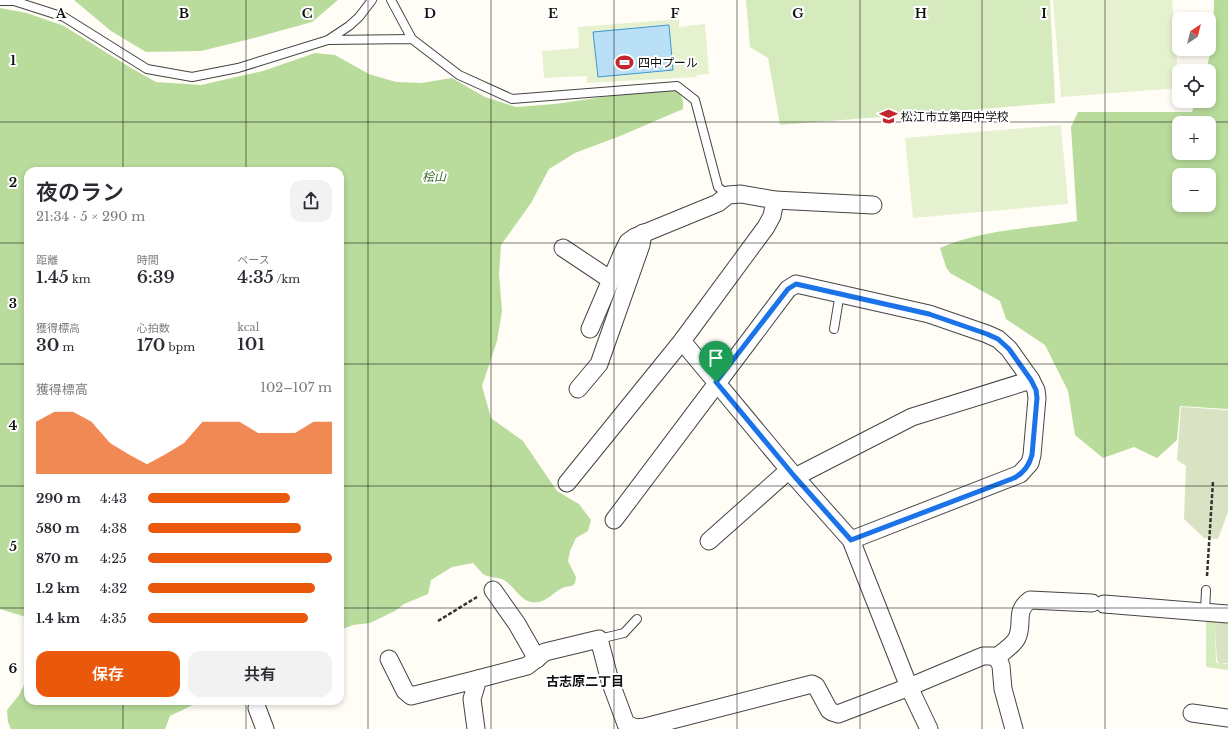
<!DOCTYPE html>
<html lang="ja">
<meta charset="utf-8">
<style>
:root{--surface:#fff;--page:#f2f2f3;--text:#2b2b33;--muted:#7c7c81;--accent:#ea580c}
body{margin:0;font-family:"Libre Baskerville","Noto Sans JP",serif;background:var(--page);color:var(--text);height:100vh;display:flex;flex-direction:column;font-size:15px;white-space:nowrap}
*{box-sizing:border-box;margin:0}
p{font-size:13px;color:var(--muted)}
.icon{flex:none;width:22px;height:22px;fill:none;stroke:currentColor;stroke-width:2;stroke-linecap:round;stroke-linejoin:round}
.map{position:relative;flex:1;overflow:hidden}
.drawer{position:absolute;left:24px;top:167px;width:320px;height:538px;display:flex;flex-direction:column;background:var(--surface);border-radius:12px;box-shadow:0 2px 6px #0003}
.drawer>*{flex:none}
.needle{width:26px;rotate:35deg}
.buttons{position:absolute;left:1172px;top:12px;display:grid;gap:8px}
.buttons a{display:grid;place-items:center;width:44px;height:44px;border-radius:8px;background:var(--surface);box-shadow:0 2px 6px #0003;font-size:20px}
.pin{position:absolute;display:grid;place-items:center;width:34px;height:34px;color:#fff;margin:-41px -17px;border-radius:50% 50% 50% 0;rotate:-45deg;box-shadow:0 0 4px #0007}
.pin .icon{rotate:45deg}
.round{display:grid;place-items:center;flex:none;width:42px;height:42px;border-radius:12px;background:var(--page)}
.summary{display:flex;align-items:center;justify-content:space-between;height:68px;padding:0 12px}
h1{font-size:22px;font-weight:600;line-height:30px}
.stats{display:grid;grid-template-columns:repeat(3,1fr);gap:6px;height:68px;padding:4px 12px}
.stats div{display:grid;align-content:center}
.stats b{font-size:17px;font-weight:600}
.stats small{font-size:11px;font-weight:400}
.stats p{font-size:11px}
.chart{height:112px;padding:8px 12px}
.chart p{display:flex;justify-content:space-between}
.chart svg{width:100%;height:72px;margin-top:4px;fill:var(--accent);opacity:.7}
.cta{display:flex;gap:8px;margin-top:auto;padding:8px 12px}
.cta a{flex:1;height:46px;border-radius:12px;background:var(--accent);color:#fff;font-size:16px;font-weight:600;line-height:46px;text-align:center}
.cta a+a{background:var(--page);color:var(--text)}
ul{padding:0 12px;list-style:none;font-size:13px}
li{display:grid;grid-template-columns:64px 48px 1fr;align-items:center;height:30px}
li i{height:10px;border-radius:5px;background:var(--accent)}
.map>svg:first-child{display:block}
.green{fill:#d5ebbd}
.forest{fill:#b9dc9c;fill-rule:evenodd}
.cemetery{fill:#d9e3c4}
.pitch{fill:#e6f2cf}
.water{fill:#b9e0f7;stroke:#3f96cf}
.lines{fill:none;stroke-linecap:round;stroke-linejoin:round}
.service-casing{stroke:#444;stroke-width:10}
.minor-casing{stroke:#444;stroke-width:19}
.path{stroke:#333;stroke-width:2.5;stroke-dasharray:4 2;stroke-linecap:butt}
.service{stroke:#fff;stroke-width:8}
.minor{stroke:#fff;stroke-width:17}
.route-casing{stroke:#fff;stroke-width:8}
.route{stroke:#1a73e8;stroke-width:5}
.grid{fill:none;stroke:#111;stroke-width:1;stroke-opacity:0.55}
.labels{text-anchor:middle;stroke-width:4;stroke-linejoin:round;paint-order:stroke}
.poi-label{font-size:12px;fill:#111;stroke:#fff;text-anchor:start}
.park-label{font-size:12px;font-style:italic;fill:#2f6b1f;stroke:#fff}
.neighbourhood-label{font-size:13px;font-weight:bold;fill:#111;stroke:#fff}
.grid-label{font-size:13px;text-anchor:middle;font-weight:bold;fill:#111;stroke:#fff;stroke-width:4;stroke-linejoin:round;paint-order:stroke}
</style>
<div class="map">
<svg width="1228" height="729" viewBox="0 0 1228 729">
<rect width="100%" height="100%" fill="#fffdf5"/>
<g class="green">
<polygon points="746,0 1050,0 1055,103 780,125 768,58 750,47"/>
<polygon points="1206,618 1220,619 1215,628 1216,662 1220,664 1228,664 1228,670 1206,667"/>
</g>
<g class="forest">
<polygon points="74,0 338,0 312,22 254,38 201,51 146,52 111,31"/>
<path d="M1214 0H1228V409L1180 406 1177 440 1157 458 1134 447 1103 458 1075 435 1068 391 1045 345 1006 319 1000 301 950 273 946 267 940 248C982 230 1033 228 1077 221L1071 127 1078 112H1192L1196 101H1209V71H1206L1213 41ZM1179 123H1209V153H1179ZM1179 175H1209V205H1179Z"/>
<path d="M0 8 27 13 64 26 131 68 156 82 201 85 263 71 315 53 335 55 369 74 396 82 421 83 452 78 485 97 516 107 555 104 638 92 675 90 680 93 683 101V109L620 136 575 153 549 169 531 203 501 245 499 274 502 311 497 341 482 386 491 418 523 441 557 491 579 504 591 520 588 531 576 538 570 551 568 561 576 577 575 583 572 586C556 587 555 596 542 601 523 608 517 588 504 580 498 577 489 578 483 574 480 571 476 566 473 563L452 567 431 580 428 594 404 604 395 611 370 623 353 625 340 630V171H28V616L26 617 0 609Z"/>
<polygon points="28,668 28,701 201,701 170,716 165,729 11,729 8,722 7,710 19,695 26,681"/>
</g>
<g class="cemetery">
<polygon points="1181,407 1228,410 1228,512 1218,539 1204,538 1184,519 1186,466 1177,460"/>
<polygon points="1220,620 1228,621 1228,663 1220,664 1217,661 1215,627"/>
</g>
<g class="pitch">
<polygon points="1053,0 1172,0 1179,88 1061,97"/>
<polygon points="679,19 679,27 705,24 709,74 697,75 696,77 587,83 587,76 544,78 542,51 579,48 578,27"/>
<polygon points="1061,125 1068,204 913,218 905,138"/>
</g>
<polygon class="water" points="669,25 673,70 598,77 593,32"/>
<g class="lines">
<defs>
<g id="service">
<polyline points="372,0 359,17 349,26 328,40 412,39 459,75 512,99 677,86 695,100 718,187 728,195"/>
<polyline points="391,0 412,39"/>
<polyline points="0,1 14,1 64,17 147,69 192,77 238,68 328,40"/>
<polyline points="834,329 840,293"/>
<polyline points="1205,613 1206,590"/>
<polyline points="599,639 624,633 637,619"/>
</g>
<g id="minor">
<polyline points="775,200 873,205"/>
<polyline points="563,248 611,280"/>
<polyline points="682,341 795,477 851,540 909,687 929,729"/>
<polyline points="578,389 599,364 641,245 643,233"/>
<polyline points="567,483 682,341 766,227 772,216 775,200 741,194 728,195 718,203 635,237 628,242 622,254 590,329"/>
<polyline points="614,520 788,289 796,284 929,314 987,334 998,339 1009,349 1031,380 912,417 795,477"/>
<polyline points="851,540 1020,474 1030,463 1032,455 1037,398 1036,390 1031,380"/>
<polyline points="709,541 789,470"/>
<polyline points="493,590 517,624 537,659"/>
<polyline points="1104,604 1228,614"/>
<path d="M996 658C1002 652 1013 646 1017 638 1024 623 1014 611 1030 600L1092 603"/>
<polyline points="389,659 405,691 411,696 478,679"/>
<polyline points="257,708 265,729"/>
<polyline points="1192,713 1228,718"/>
<polyline points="476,729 472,699 478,679 527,666 545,652 599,639 610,681 626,724 636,728 645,727 812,684 816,686 829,710 832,712 838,714 909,687 983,656 993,656 999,661 1001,666 1003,689 1014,729"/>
</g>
</defs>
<use href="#service" class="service-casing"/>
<use href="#minor" class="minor-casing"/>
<g class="path">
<polyline points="1207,576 1213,481"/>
<polyline points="438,621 477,597"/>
</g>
<use href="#service" class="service"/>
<use href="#minor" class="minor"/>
</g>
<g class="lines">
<defs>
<path id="route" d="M796 284 929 314 987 334 998 339 1009 349 1031 380 1036 390 1037 398 1032 455C1029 466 1024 473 1014 478L851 540 795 477 716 382 788 289Z"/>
</defs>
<use href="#route" class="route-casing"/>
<use href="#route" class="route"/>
</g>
<path class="grid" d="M123 0V171M246 0V171M368 0V729M491 0V729M614 0V729M737 0V729M860 0V729M982 0V729M1105 0V729M0 122H1228M0 243H28M340 243H1228M0 364H28M340 364H1228M0 486H28M340 486H1228M0 608H28M340 608H1228M123 701V729M246 701V729"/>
<defs>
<symbol id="stadium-bare" viewBox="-9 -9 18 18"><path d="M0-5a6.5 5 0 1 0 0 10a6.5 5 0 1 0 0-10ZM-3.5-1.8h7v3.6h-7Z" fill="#c4262e" stroke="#fff" stroke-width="2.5" paint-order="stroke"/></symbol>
<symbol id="school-bare" viewBox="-9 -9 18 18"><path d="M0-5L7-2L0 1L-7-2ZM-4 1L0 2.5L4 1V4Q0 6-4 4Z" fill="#c4262e" stroke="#fff" stroke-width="2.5" paint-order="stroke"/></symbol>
</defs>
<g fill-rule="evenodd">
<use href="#stadium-bare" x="612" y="50" width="25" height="25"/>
<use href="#school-bare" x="876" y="104" width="25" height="25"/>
</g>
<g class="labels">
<g class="poi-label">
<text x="638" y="67">四中プール</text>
<text x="901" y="121">松江市立第四中学校</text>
</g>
<g class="park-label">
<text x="434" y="181">桧山</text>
</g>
<g class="neighbourhood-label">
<text x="585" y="686">古志原二丁目</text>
</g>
</g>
<g class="grid-label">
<text x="61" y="18">A</text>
<text x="184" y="18">B</text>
<text x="307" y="18">C</text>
<text x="430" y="18">D</text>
<text x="553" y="18">E</text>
<text x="675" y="18">F</text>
<text x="798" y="18">G</text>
<text x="921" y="18">H</text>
<text x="1044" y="18">I</text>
<text x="13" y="65">1</text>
<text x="13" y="187">2</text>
<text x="13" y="308">3</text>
<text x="13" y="430">4</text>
<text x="13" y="551">5</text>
<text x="13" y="673">6</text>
</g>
</svg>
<div class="buttons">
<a><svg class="needle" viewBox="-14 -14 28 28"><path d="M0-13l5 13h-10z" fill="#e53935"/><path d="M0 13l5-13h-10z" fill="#7c7c81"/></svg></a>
<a><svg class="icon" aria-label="locate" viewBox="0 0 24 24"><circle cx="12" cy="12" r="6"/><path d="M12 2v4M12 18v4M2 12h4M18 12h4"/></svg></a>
<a>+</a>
<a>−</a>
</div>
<div class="pin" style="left:716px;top:382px;background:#1e9e55"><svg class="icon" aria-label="arrive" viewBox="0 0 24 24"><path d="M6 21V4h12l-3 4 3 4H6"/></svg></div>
<section class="drawer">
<div class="summary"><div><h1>夜のラン</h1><p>21:34 · 5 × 290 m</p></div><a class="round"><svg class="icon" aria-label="share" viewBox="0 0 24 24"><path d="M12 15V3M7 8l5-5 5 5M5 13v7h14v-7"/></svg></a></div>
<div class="stats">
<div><p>距離</p><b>1.45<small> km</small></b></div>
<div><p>時間</p><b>6:39</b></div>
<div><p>ペース</p><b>4:35<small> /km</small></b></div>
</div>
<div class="stats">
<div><p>獲得標高</p><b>30<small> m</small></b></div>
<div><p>心拍数</p><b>170<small> bpm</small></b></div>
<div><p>kcal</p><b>101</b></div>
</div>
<div class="chart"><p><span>獲得標高</span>102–107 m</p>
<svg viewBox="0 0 160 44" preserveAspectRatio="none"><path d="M0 44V12L10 6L20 6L30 12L40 25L50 32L60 38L70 32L80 25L90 12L100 12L110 12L120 19L130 19L140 19L150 12L160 12V44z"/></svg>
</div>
<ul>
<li><b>290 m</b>4:43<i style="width:77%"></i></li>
<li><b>580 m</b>4:38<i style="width:83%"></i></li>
<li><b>870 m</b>4:25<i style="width:100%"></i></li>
<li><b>1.2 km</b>4:32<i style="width:91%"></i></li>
<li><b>1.4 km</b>4:35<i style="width:87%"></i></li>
</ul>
<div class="cta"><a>保存</a><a>共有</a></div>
</section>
</div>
